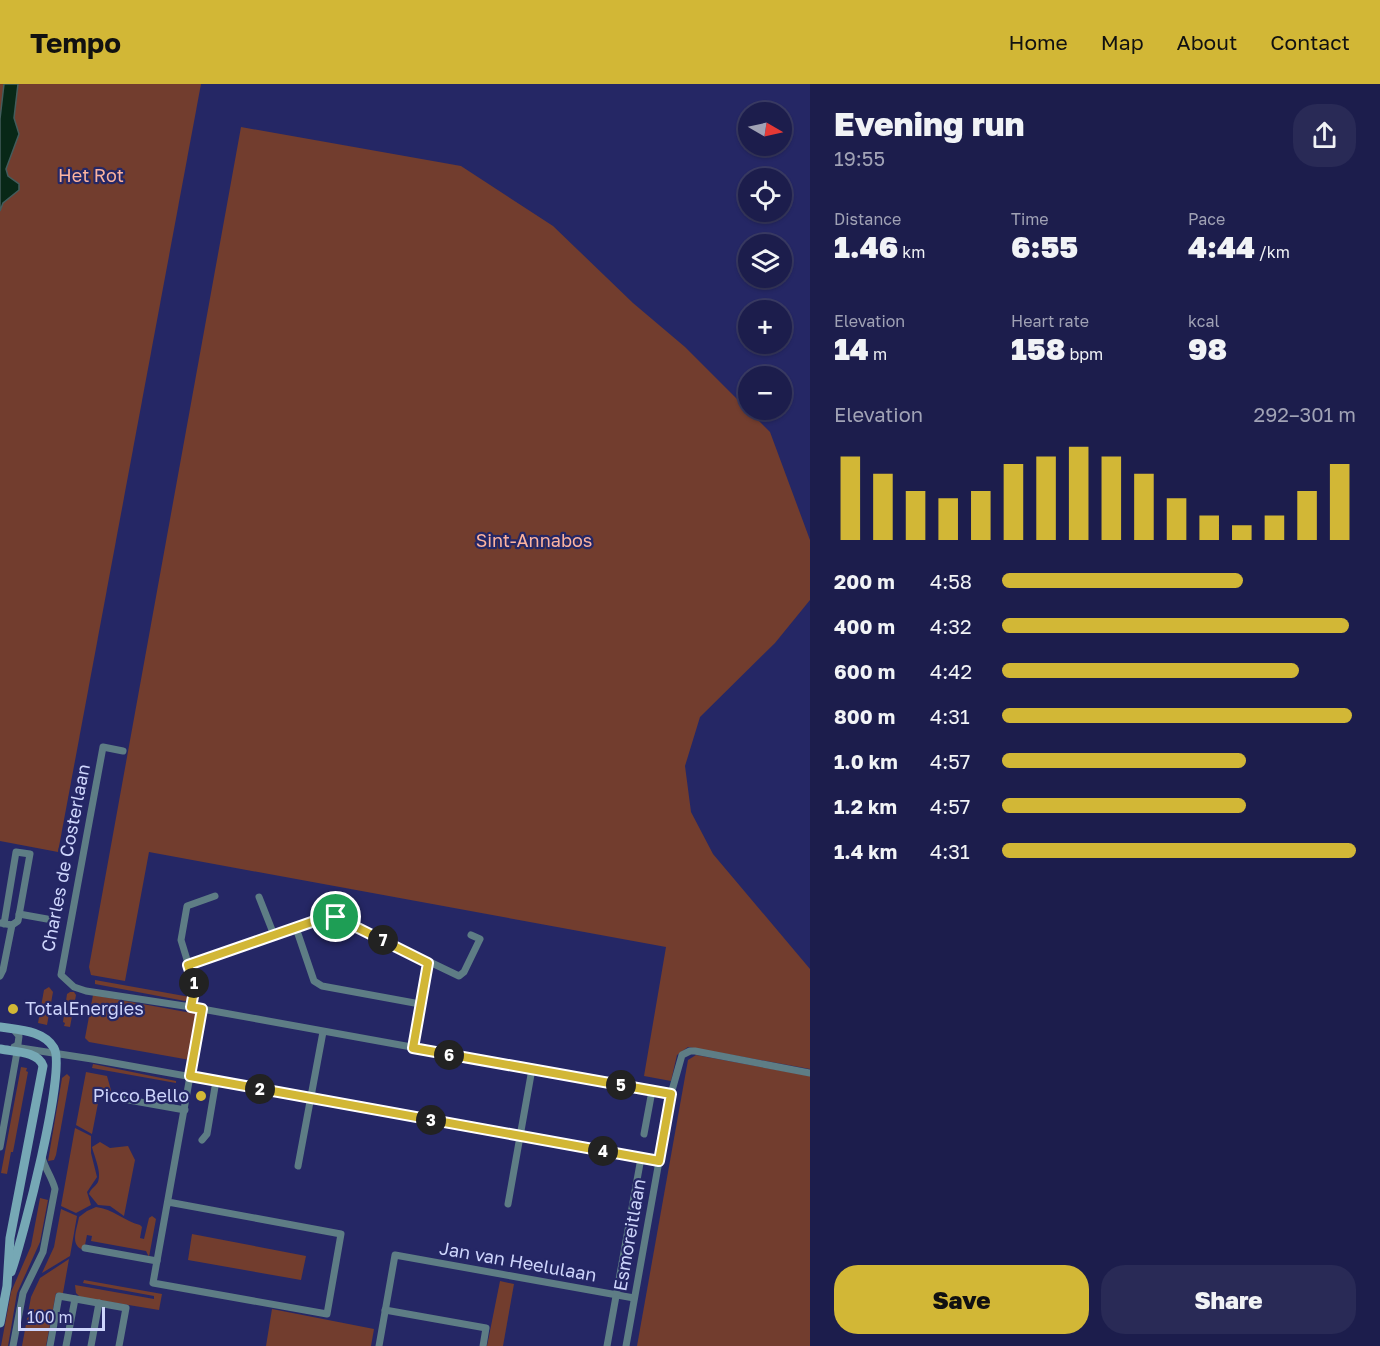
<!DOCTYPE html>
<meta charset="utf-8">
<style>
:root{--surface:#1c1d4c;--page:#292a56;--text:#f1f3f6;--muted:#a0a2b5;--line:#3a3b64;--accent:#d2b736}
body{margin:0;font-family:"Golos Text",sans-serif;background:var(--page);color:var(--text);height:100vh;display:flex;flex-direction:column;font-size:22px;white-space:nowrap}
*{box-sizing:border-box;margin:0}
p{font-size:20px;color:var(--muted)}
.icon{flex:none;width:33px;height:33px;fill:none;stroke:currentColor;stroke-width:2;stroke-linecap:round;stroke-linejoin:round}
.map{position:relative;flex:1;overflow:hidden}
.side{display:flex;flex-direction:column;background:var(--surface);width:570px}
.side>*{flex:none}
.needle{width:39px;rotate:99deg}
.tools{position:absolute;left:738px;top:18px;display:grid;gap:12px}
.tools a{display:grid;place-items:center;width:54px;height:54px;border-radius:50%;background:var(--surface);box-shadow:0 2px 4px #0004,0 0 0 2px var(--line);font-size:30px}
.scale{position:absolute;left:18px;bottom:15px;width:87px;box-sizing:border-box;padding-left:6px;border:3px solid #ced5fc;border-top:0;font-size:16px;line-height:21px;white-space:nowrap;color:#ced5fc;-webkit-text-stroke:4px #252765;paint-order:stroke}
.pin{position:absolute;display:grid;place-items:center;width:51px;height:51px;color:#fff;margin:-26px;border:3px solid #fff;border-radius:50%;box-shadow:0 2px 6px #0007}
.km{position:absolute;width:30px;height:30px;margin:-15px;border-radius:50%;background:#222;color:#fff;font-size:16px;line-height:30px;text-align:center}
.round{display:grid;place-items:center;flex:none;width:63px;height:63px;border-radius:24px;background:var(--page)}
.summary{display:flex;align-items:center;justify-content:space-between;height:102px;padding:0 24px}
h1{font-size:33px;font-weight:800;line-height:45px}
.figures{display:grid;grid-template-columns:repeat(3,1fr);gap:9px;height:102px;padding:6px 24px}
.figures div{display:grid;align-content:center}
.figures b{font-size:30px;font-weight:800}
.figures small{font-size:16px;font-weight:400}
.figures p{font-size:16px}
.chart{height:168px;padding:12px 24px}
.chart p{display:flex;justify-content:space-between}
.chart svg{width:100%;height:108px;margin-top:6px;stroke:var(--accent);stroke-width:6}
.button{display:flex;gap:12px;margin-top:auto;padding:12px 24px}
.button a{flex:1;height:69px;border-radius:24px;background:var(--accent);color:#111;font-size:24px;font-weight:800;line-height:69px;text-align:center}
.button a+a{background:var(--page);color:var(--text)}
ul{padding:0 24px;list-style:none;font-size:20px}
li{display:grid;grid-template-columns:96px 72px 1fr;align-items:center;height:45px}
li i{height:15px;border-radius:8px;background:var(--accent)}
header{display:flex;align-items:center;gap:36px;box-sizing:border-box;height:84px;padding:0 30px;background:var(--accent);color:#111}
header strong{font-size:28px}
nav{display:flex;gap:33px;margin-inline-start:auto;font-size:21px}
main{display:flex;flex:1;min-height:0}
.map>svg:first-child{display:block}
.green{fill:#723d2e}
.water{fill:#082817;stroke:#435c5c;stroke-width:1.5}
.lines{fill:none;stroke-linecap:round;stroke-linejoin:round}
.minor{stroke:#5e7d85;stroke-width:7}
.secondary{stroke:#76a8b5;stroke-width:9}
.route-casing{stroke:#fff;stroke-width:12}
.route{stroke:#d2b736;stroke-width:8}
.poi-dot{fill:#d2b736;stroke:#252765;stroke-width:2}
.labels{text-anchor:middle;stroke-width:4.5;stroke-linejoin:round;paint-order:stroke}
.park-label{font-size:18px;fill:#fdb49f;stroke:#252765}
.street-label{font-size:18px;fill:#ced5fc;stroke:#252765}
.poi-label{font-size:18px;fill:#ced5fc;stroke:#252765;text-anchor:start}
</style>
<header>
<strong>Tempo</strong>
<nav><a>Home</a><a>Map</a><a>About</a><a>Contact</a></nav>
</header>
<main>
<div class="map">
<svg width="810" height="1262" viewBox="0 0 810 1262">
<rect width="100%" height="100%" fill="#252765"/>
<g class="green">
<polygon points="0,0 201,0 58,768 0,757"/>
<polygon points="241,43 461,82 553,142 633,219 685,263 770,348 810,456 810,516 775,559 700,633 685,682 691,728 713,770 810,885 810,985 688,963 677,971 671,997 644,992 666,863 149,768 125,897 91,891 89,883"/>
<polygon points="95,896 190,913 185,917 95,900"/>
<polygon points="49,903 53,908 47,941 38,939 44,906"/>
<polygon points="70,908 74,908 76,911 70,943 64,942 65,939 63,938 67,910"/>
<polygon points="93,911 197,930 190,976 89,958 85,954"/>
<polygon points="696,971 810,992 810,1262 637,1262 688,976"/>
<polygon points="93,980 176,997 176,999 92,984"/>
<polygon points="21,983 27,984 26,987 28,988 13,1068 11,1068 7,1090 1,1089"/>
<polygon points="86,988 107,992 111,1006 110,1009 99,1014 92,1050 76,1041"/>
<polygon points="67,990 70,993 56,1071 54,1076 48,1077 62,994"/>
<polygon points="75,1044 91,1052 91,1069 97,1093 87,1108 91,1121 76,1129 61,1122"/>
<path d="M100 1058 110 1064 128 1062 135 1076 124 1132 110 1122 98 1121 89 1110C91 1104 95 1103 98 1098 102 1088 94 1072 92 1063Z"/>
<polygon points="40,1114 48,1116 40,1158 17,1209 8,1262 1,1262 11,1208 31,1162"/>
<path d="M96 1123C113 1125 124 1137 140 1141L142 1143 140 1154 144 1155 149 1134 152 1132 156 1135 149 1173 146 1167 91 1157 92 1152 87 1151 84 1166C69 1162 77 1145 79 1133L87 1127Z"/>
<polygon points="61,1125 77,1132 70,1172 42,1189 54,1163"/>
<polygon points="192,1150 306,1172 301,1196 188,1176"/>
<polygon points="69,1175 63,1209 56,1209 46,1262 22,1262 31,1213 40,1194"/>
<polygon points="84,1196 162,1210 159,1226 80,1213 76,1209 75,1201 154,1215 154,1212 83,1199"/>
<polygon points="500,1197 514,1200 503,1262 487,1262"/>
<polygon points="272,1225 374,1245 371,1262 266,1262"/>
</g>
<polygon class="water" points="4,0 18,0 14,34 19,50 6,85 8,92 19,100 19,106 3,119 0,127 0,35"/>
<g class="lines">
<g class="minor">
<polyline points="123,667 103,663 61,891 74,903 86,907 191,923 671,1010"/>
<polyline points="259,813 274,851"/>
<polyline points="19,830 47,835"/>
<polyline points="0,839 12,841 18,837 30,770 16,768 4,840"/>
<polyline points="296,844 314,897 322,902 420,920"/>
<polyline points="188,881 329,832 336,833 459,892 464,888 480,855 471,851"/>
<polyline points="0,892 3,886 12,841"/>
<polyline points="191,923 195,902 181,856 187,822 215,812"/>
<polyline points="14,946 19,952 18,960 15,963"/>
<polyline points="14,963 92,975 659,1077"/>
<polyline points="413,964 428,879"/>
<polyline points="123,1015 185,1026"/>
<polyline points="644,1050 652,1007"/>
<polyline points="202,1056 207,1050 216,997"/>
<polyline points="0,1063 17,968"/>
<polyline points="298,1082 323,948"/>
<polyline points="168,1118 341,1150 327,1230 153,1199 202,925"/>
<polyline points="508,1120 532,985"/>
<polyline points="85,1164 157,1177"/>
<polyline points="385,1226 486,1244 483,1262"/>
<path d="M13 1262 23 1209 43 1168 55 1105C52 1093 45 1085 42 1073"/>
<polyline points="50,1262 59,1212 126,1224 119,1262"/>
<polyline points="66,1262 75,1215"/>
<polyline points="91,1262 99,1219"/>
<polyline points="379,1262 395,1171 634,1214"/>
<polyline points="607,1262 641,1074"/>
<polyline points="626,1262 671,1010 682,971 690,967 695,967 810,989"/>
</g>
<g class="secondary">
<path d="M0 943C18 946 43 946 54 964 67 986 22 1157 11 1188"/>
<path d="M0 965C14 968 38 967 43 982L10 1154 7 1202 0 1239"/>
</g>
</g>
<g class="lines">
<defs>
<polygon id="route" points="329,832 336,833 428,879 413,964 671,1010 659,1077 190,992 202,925 191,923 195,902 188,881"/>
</defs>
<use href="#route" class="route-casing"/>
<use href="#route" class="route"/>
</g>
<g class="poi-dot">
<circle cx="13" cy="925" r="6"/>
<circle cx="201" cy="1012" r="6"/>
</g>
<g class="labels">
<g class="park-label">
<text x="91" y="98">Het Rot</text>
<text x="534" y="463">Sint-Annabos</text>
</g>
<g class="street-label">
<text transform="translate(66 774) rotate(-79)" y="6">Charles de Costerlaan</text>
<text transform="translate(630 1151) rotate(-80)" y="6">Esmoreitlaan</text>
<text transform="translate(518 1178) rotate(10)" y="6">Jan van Heelulaan</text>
</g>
<g class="poi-label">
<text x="25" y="931">TotalEnergies</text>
<text x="189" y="1018" text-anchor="end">Picco Bello</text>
</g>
</g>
</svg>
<div class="tools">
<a><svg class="needle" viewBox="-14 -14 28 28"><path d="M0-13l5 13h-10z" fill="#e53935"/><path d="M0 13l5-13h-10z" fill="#a0a2b5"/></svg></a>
<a><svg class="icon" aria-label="locate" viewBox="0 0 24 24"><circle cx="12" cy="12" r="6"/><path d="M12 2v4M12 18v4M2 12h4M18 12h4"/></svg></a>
<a><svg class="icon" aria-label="layers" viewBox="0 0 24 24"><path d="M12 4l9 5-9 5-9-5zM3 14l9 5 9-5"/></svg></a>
<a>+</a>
<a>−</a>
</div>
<div class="scale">100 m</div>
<div class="pin" style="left:336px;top:833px;background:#1e9e55"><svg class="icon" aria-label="arrive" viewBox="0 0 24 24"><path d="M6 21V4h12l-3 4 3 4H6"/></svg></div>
<b class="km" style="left:194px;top:899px">1</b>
<b class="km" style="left:260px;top:1005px">2</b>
<b class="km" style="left:431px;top:1036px">3</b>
<b class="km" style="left:603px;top:1067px">4</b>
<b class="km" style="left:621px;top:1001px">5</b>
<b class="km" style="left:449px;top:971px">6</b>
<b class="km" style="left:383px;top:856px">7</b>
</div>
<section class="side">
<div class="summary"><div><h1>Evening run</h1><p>19:55</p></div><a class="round"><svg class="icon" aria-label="share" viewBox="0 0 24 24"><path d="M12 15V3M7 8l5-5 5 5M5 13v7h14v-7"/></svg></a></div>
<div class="figures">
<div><p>Distance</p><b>1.46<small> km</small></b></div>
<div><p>Time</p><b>6:55</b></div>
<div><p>Pace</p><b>4:44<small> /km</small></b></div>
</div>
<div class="figures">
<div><p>Elevation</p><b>14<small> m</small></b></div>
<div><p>Heart rate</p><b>158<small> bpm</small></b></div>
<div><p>kcal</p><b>98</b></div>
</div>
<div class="chart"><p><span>Elevation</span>292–301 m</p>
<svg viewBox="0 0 160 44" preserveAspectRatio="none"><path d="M5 44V10M15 44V17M25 44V24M35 44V27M45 44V24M55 44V13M65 44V10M75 44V6M85 44V10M95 44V17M105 44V27M115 44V34M125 44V38M135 44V34M145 44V24M155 44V13"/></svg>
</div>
<ul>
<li><b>200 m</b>4:58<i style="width:68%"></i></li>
<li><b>400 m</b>4:32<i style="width:98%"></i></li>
<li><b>600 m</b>4:42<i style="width:84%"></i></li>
<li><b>800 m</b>4:31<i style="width:99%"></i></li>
<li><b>1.0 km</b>4:57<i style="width:69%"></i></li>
<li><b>1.2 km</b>4:57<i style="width:69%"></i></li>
<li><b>1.4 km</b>4:31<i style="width:100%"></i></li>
</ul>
<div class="button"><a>Save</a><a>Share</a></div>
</section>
</main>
